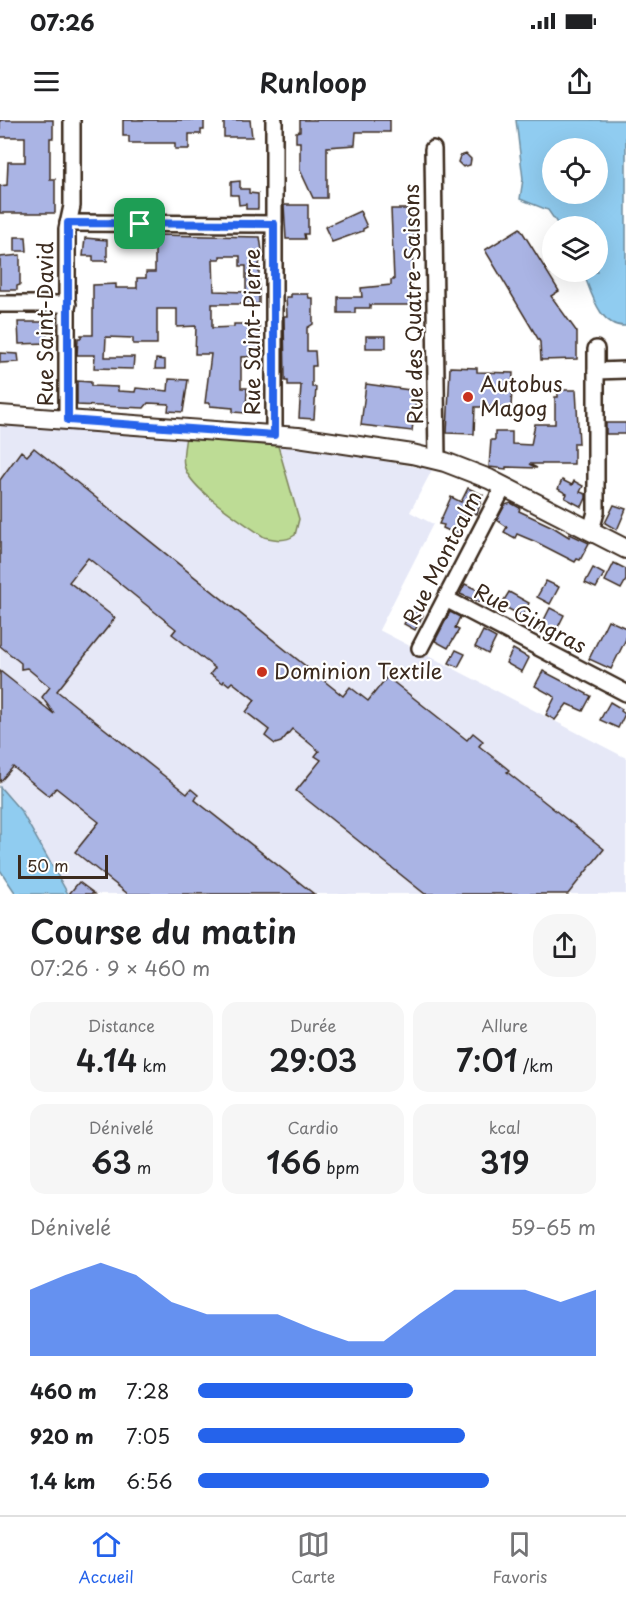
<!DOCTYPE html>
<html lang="fr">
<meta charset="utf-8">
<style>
:root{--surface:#fff;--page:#f6f6f6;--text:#202124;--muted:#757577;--line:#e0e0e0;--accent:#2563eb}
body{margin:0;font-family:"Playpen Sans",sans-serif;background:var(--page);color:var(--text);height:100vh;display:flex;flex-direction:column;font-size:22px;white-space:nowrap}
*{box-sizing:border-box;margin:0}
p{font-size:20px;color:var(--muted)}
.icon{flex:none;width:33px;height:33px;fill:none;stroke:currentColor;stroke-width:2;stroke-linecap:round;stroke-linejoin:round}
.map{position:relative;height:774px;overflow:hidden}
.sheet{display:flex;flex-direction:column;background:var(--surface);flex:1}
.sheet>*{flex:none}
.fabs{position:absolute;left:542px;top:18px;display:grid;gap:12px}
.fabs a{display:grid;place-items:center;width:66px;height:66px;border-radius:50%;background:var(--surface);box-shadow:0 6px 24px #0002;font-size:30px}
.scale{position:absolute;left:18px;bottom:15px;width:90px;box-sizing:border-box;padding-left:6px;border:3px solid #3b2a1e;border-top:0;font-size:16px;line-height:21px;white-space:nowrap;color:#3b2a1e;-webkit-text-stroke:4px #fff;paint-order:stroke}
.pin{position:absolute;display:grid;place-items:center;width:51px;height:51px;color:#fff;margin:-26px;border-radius:12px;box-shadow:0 3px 9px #0006}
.round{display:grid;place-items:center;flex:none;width:63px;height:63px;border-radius:24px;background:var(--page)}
.head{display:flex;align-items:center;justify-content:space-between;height:102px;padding:0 30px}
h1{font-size:33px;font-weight:600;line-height:45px}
.metrics{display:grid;grid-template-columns:repeat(3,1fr);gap:9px;height:102px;padding:6px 30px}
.metrics div{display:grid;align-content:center;border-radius:15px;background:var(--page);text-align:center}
.metrics b{font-size:30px;font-weight:600}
.metrics small{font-size:16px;font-weight:400}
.metrics p{font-size:16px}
.chart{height:168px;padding:12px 30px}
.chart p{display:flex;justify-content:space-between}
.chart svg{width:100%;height:108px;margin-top:6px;fill:var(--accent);opacity:.7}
ul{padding:0 30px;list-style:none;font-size:20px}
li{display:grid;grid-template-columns:96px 72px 1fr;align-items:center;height:45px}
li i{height:15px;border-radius:8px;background:var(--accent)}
.status{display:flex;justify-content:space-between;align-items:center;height:42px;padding:0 30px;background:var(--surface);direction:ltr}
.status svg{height:16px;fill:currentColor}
header{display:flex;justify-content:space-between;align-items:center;height:78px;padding:0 30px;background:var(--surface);font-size:27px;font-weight:600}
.tab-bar{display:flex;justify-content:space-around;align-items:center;height:84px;border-top:2px solid var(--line);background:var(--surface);font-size:16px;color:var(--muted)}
.tab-bar a{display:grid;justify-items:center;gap:3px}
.tab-bar .on{color:var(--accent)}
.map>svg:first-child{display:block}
.built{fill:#e6e8f7}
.green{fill:#bddc95;stroke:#7c835a;stroke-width:1.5}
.water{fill:#90ccf0;stroke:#6e8b9c;stroke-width:1.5;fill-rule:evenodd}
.building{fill:#aab4e4;stroke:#3b2a1e;stroke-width:1.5;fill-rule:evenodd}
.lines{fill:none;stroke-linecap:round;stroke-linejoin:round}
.minor-casing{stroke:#3b2a1e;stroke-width:20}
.major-casing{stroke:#3b2a1e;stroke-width:22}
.minor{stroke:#fff;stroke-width:15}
.major{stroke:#fff;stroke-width:18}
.route-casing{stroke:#fff;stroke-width:12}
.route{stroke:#2563eb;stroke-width:8}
.poi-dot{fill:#c8321e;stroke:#fff;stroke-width:2}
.labels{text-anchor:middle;stroke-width:4.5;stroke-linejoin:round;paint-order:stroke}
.street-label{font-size:21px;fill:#3b2a1e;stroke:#fff}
.poi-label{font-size:21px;fill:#3b2a1e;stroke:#fff;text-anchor:start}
</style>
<div class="status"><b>07:26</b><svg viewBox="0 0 49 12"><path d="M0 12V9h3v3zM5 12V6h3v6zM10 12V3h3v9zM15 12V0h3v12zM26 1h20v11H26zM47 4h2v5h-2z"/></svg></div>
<header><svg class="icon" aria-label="menu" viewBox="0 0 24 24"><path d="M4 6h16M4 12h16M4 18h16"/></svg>Runloop<svg class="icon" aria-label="share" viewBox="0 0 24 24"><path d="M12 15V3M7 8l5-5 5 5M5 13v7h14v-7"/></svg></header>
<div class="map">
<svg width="626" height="774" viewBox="0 0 626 774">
<rect width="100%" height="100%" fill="#fff"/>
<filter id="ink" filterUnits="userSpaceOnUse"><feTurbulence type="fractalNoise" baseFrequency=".0167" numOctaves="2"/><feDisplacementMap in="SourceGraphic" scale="12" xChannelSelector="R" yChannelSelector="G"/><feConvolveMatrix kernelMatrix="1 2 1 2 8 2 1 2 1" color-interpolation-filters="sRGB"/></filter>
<g filter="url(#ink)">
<polygon class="built" points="0,304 186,316 293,327 363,337 432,350 410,392 433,404 379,510 626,638 626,774 68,774 16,683 0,667"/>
<path class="green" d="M186 316 278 326 299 399 295 415C285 422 276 420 264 417 244 402 189 370 184 345 182 337 185 325 186 316Z"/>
<g class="water">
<path d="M516 0H626V206C599 208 591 171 583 152H597V106H559L548 90 520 79 523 59ZM552 28H597V74H552Z"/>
<polygon points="0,667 21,691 68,774 16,774 0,750"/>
</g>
<g class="building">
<polygon points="0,0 53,0 53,18 50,18 50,59 55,59 55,93 0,93 0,66 7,65 8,42 25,42 25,17 0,17"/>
<polygon points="123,0 204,0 204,10 201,10 201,14 189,14 189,29 175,29 175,23 129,23 129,16 123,16"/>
<polygon points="224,0 250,0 252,17 224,17"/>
<polygon points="300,0 390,0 390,12 356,12 355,25 327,27 327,78 313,78 300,50 300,22 296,22 296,12 300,11"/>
<polygon points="466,34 471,39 470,45 463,47 458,42 460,36"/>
<polygon points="240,61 240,69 249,69 249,73 258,74 258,89 246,89 246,84 239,85 238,75 231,75 231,62"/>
<polygon points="284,85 308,85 308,114 304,114 305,119 286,119"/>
<polygon points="391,89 411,89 411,98 414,98 411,185 370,185 370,188 355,188 355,193 338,193 338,177 362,177 361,168 391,165 391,160 394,160"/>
<polygon points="360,91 367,107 363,109 363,111 332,122 325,107"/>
<polygon points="520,108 559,171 551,176 577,212 577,239 541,240 540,222 485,130"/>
<path d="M155 115 260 117 263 138 260 139 259 146V184H212V208L234 207V204H259L262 236 241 237V268H247L246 293 233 292V288L210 286V283H205L211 234H195L196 206 177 207V189H157V224H133V218L106 217 105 237H134L133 249 94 248 95 235H77L78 218H81V215H93V165L116 164V168H137V158H146V152H155ZM220 136H240V146H246V172L214 171 213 139H220Z"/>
<polygon points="15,117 26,117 27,131 15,131"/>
<polygon points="85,118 107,120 107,141 93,141 93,136 83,136"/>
<polygon points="20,135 20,165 17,166 17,170 0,170 0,137"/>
<polygon points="291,174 308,174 309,178 313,178 313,204 307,208 307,231 315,231 316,246 312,246 312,267 316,267 314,299 299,298 301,265 288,265 288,261 285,261 284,196 287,196 286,177 291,177"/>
<polygon points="18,202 47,202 47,223 19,224"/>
<rect x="366" y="216" width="20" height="12"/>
<polygon points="0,233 18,234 19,242 0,243"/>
<polygon points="156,239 165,240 165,249 155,249"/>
<polygon points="450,247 477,248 477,252 513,253 511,287 475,287 474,314 447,313"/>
<polygon points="169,259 188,260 183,292 168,291 169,284 148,283 144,288 77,285 77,261 91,262 91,266 118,267 118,271 135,272 136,268 168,271"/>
<polygon points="366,264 417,271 412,311 361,305"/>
<polygon points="558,270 576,270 579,323 574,323 574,344 529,344 537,348 506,347 506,349 489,347 491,320 495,320 495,312 512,312 512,324 531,325 535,304 555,304 555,277 558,277"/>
<rect x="606" y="303" width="20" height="11"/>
<polygon points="34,328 343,576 350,567 368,581 387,557 467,620 473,613 483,621 479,626 509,650 507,652 604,729 568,774 425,774 296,671 321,640 315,636 319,631 292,609 281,622 275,624 265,616 269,610 246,592 255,580 232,562 229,565 224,561 223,563 210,554 215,548 172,514 176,509 88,438 69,462 115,498 57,571 187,674 191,669 198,675 195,680 314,774 128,774 75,732 99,702 56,668 49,676 13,647 0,662 0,551 54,594 42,577 50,567 27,548 21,549 21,543 0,526 0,360 21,331 27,336"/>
<polygon points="562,360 572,365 574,361 583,366 580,372 586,374 586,378 582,387 565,378 567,374 558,369"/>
<polygon points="468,368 483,375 477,394 468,391 456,414 443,408 444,405 439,404 451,377 461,382"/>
<polygon points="511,383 520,388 519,391 553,407 569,417 570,414 589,423 580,440 577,439 575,442 536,422 517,414 515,418 504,412 507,407 497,400 505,385"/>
<polygon points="614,385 626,389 617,410 605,403"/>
<polygon points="614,443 626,449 626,460 621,469 605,461"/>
<polygon points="593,448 604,454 596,468 585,463"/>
<polygon points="546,461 559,467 550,484 537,477"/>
<polygon points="465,464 484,473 479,482 460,474"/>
<polygon points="509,472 529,483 522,496 501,485"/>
<polygon points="550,488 564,495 553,517 539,510"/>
<polygon points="412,489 423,495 415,510 404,504"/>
<polygon points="450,492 460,497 455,508 459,510 448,528 435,521"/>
<polygon points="608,500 626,508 626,519 611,549 589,539"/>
<polygon points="483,511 496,518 488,534 475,527"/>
<polygon points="513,529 529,538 522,552 506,543"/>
<polygon points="456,530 465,534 458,547 449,543"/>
<polygon points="543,551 591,576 583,591 567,584 555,600 546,595 555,577 535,566"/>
<polygon points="610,582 622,589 621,591 625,594 618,608 600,600"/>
<polygon points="79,762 95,774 69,774"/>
</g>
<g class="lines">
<defs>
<g id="minor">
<polyline points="433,29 437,340"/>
<polyline points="68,103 274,104"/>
<polyline points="0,184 68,184"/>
<polyline points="596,251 626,250"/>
<polyline points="67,300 67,109 72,86 72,0"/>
<polyline points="274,315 274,0"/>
<polyline points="591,410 596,392 596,229"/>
<polyline points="446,479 626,573"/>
<polyline points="420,528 504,366"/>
</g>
<polyline id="major" points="0,295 298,317 412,334 445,342 489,359 626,429"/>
</defs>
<use href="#minor" class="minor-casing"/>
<use href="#major" class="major-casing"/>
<use href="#minor" class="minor"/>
<use href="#major" class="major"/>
</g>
</g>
<g class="lines" filter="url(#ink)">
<defs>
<polygon id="route" points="68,103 274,104 274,315 68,300"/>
</defs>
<use href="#route" class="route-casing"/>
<use href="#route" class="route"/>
</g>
<g class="poi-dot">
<circle cx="468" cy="277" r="6"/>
<circle cx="262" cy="552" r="6"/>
</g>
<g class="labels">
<g class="street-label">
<text transform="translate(414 184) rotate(-91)" y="7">Rue des Quatre-Saisons</text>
<text transform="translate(46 204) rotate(-90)" y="7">Rue Saint-David</text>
<text transform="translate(253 212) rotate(-90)" y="7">Rue Saint-Pierre</text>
<text transform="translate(443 438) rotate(-63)" y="7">Rue Montcalm</text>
<text transform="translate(530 499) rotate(28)" y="7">Rue Gingras</text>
</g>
<g class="poi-label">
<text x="480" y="272">Autobus<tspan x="480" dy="24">Magog</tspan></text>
<text x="274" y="559">Dominion Textile</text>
</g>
</g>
</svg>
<div class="fabs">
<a><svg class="icon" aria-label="locate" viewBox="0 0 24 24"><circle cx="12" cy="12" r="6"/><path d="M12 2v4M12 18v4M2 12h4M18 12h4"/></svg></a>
<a><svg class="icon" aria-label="layers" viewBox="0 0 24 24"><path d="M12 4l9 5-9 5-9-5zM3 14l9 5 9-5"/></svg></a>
</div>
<div class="scale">50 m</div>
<div class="pin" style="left:140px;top:104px;background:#1e9e55"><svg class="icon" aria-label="arrive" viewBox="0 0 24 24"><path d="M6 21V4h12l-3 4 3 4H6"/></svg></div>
</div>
<section class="sheet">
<div class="head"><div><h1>Course du matin</h1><p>07:26 · 9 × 460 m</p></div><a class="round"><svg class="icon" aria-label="share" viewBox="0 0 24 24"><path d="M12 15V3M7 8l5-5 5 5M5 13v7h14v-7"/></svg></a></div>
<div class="metrics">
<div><p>Distance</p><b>4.14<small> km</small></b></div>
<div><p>Durée</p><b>29:03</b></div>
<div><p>Allure</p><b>7:01<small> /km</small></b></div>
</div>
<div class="metrics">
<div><p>Dénivelé</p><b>63<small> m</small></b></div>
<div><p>Cardio</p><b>166<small> bpm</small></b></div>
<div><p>kcal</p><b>319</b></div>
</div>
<div class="chart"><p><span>Dénivelé</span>59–65 m</p>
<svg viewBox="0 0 160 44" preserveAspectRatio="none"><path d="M0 44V17L10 11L20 6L30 11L40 22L50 27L60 27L70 27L80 33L90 38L100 38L110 27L120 17L130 17L140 17L150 22L160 17V44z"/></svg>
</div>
<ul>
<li><b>460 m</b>7:28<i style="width:54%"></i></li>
<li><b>920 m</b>7:05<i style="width:67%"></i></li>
<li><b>1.4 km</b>6:56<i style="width:73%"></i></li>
</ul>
</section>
<nav class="tab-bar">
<a class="on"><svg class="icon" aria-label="home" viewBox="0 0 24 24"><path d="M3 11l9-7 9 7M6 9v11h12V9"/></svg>Accueil</a>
<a><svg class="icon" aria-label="map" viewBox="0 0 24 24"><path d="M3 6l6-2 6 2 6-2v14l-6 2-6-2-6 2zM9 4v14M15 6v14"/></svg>Carte</a>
<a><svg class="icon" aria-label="saved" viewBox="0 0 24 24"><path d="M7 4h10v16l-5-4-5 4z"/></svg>Favoris</a>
</nav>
